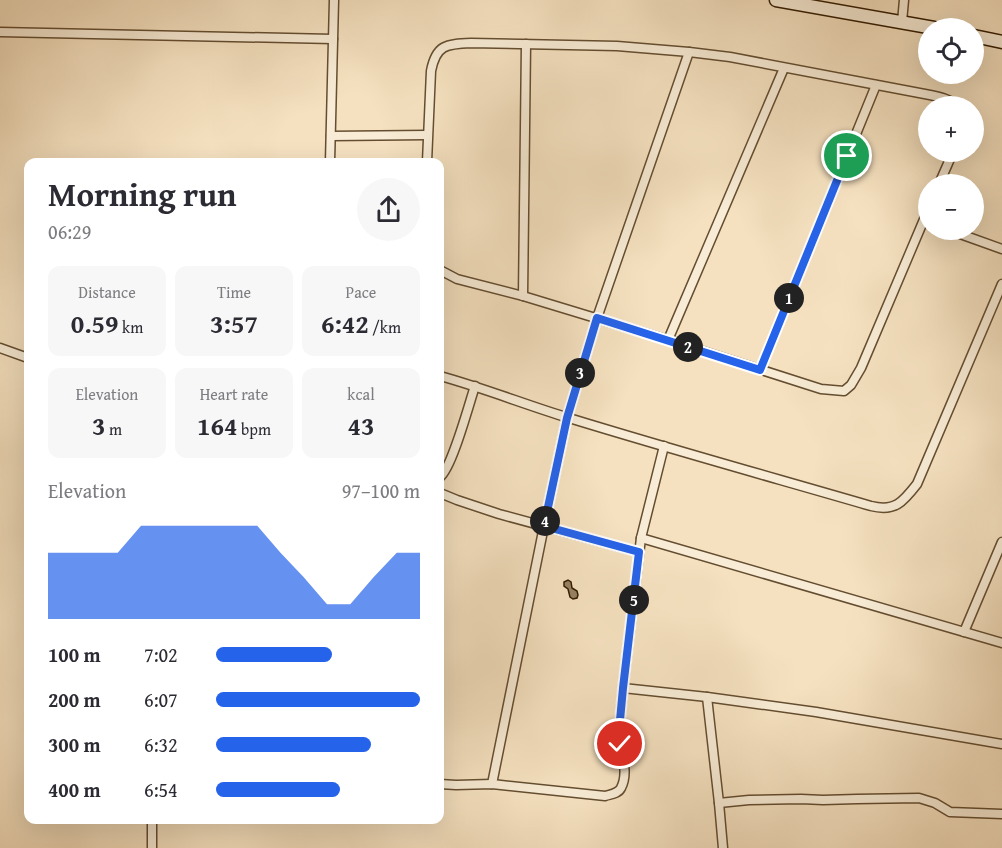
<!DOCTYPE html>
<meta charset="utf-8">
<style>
:root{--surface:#fff;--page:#f7f7f7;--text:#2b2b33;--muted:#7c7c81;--accent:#2563eb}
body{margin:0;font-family:"Gentium Book Plus",serif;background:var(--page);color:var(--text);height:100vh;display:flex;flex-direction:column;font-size:22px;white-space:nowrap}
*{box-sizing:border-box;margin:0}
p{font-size:20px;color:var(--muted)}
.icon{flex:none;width:33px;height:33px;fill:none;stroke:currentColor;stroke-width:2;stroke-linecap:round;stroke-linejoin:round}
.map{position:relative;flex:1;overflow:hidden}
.details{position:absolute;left:24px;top:158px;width:420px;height:666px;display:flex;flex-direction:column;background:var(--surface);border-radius:12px;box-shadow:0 6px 24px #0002}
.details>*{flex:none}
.controls{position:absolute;left:918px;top:18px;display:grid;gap:12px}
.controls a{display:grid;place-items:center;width:66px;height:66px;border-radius:50%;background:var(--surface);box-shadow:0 6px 24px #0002;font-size:30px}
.pin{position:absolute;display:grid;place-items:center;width:51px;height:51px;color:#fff;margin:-26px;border:3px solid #fff;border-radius:50%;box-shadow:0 2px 6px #0007}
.km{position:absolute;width:30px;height:30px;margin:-15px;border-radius:50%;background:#222;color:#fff;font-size:16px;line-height:30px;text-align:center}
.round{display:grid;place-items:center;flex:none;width:63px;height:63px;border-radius:32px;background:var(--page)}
.headline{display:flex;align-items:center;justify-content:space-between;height:102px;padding:0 24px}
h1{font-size:33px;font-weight:800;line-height:45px}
.metrics{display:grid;grid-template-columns:repeat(3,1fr);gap:9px;height:102px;padding:6px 24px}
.metrics div{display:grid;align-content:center;border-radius:12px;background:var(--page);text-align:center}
.metrics b{font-size:26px;font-weight:800}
.metrics small{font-size:16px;font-weight:400}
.metrics p{font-size:16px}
.chart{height:168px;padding:12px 24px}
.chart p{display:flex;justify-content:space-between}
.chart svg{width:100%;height:108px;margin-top:6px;fill:var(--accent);opacity:.7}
ul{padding:0 24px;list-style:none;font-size:20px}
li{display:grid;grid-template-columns:96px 72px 1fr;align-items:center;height:45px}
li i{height:15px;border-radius:8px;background:var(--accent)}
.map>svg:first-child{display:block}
.building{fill:#988264;stroke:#341c00;stroke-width:1.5}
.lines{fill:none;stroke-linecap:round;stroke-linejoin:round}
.street-casing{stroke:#644d30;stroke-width:11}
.secondary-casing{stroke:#341c00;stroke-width:15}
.street{stroke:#f8ecd6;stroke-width:8}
.secondary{stroke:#f8ecd6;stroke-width:12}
.route-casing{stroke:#fff;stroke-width:12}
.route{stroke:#2563eb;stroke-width:8}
</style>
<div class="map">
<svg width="1002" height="848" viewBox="0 0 1002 848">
<rect width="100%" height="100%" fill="#f5e1c0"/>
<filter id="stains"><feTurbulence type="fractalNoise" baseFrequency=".00333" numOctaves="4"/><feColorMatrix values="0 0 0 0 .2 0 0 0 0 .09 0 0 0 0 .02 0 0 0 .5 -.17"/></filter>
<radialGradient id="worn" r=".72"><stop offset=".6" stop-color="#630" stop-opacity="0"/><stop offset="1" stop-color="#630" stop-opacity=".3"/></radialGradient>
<polygon class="building" points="568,580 571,582 572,588 577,591 578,595 577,598 573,599 570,597 568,589 564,586 564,582"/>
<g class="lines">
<defs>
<g id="street">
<polyline points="902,22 904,0"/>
<polyline points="0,32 333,39"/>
<polyline points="331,136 427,135"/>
<polyline points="330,162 334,0"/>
<path d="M427 162 431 71C436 45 446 44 471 43L617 46 689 52 730 57 930 95C940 97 950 99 957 106"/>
<polyline points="939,184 953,152"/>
<polyline points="949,230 1002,249"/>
<polyline points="440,270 457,279 523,296 668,340 821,389 844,391 851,385 861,368 928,210"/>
<polyline points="523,296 526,44"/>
<polyline points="668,340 784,68"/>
<polyline points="0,348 28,358"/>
<polyline points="760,370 876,85"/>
<path d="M440 376C484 388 526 405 569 418 670 449 771 477 871 506 895 512 903 502 917 484L1002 284"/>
<polyline points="664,446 641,538 1002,643"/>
<path d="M440 477C452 468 469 404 475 386"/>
<polyline points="440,493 457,500 499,514 639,552"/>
<polyline points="641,538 623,688 707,697 816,712 1002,744"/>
<polyline points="964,632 1002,542"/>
<polyline points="707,697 719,803 723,848"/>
<path d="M440 784 456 785 492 784 605 796C611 794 618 794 621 788 630 771 619 749 619 731 620 716 622 702 623 688"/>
<polyline points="492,784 544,526 567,418 597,318 689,52"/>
<polyline points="719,803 749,800 801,799 823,800 857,799 919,798 935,803 950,812 1002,814"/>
<polyline points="152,819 152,848"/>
</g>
<g id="secondary">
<polyline points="776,0 934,28"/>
<polyline points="974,36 1002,42"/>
</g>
</defs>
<use href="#street" class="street-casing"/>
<use href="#secondary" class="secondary-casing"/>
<use href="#street" class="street"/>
<use href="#secondary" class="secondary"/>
</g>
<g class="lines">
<defs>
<polyline id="route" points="620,744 619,731 623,688 639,552 544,526 567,418 597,318 760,370 847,156"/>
</defs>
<use href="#route" class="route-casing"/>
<use href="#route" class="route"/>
</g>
<rect width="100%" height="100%" filter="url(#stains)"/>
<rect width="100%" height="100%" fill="url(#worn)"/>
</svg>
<div class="controls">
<a><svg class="icon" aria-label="locate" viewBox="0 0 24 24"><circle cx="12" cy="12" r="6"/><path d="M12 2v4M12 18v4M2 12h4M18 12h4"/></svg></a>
<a>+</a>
<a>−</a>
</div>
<div class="pin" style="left:847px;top:156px;background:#1e9e55"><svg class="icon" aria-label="arrive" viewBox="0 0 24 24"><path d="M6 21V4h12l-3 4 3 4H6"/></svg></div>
<div class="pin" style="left:620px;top:744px;background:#d93025"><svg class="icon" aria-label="check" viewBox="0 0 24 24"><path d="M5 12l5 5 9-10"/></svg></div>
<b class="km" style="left:789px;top:298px">1</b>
<b class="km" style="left:688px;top:347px">2</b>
<b class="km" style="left:580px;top:373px">3</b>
<b class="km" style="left:545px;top:521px">4</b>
<b class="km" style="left:634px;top:600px">5</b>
<section class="details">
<div class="headline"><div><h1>Morning run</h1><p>06:29</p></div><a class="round"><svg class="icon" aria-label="share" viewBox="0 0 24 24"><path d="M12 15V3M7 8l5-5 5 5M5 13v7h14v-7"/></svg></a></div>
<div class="metrics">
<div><p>Distance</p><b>0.59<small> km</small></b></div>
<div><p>Time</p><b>3:57</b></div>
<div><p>Pace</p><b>6:42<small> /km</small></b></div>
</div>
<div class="metrics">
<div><p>Elevation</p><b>3<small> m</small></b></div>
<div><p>Heart rate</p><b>164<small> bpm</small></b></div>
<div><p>kcal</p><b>43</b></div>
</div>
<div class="chart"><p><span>Elevation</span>97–100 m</p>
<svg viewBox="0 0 160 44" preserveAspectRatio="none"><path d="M0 44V17L10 17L20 17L30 17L40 6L50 6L60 6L70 6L80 6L90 6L100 17L110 27L120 38L130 38L140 27L150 17L160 17V44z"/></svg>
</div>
<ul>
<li><b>100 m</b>7:02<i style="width:57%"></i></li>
<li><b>200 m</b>6:07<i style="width:100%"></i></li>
<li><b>300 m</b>6:32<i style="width:76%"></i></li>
<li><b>400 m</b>6:54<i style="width:61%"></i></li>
</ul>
</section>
</div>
